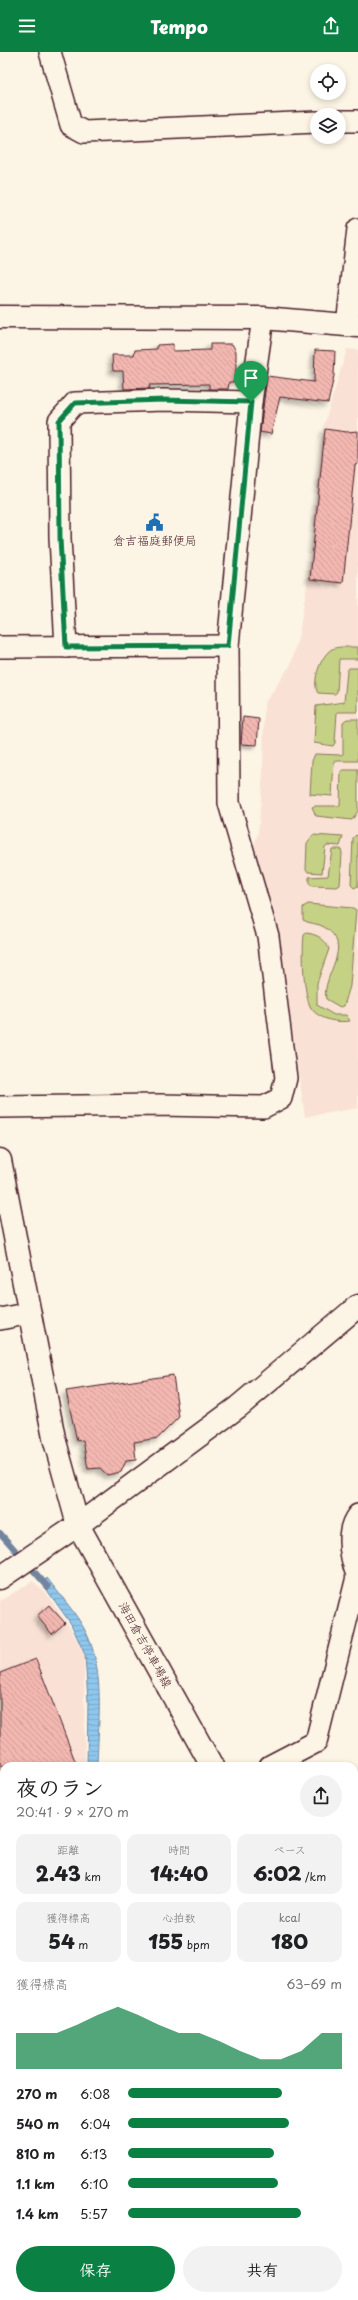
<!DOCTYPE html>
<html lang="ja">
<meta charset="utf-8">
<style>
:root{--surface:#fff;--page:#f2f2f2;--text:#202124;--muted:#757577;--accent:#0b8043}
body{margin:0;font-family:"Playpen Sans","Klee One",sans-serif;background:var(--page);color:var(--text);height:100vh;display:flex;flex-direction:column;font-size:15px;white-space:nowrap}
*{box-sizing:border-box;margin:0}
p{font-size:13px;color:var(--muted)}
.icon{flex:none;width:22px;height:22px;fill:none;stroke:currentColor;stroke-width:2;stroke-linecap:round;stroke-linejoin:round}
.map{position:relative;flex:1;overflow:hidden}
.drawer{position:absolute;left:0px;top:1710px;width:358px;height:538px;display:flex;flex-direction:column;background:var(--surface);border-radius:12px 12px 0 0;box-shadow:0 2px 6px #0003}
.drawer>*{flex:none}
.fabs{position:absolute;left:310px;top:12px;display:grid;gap:8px}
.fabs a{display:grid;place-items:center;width:36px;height:36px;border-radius:50%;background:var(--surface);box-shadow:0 2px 6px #0003;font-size:20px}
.pin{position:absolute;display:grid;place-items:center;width:34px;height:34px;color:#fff;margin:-41px -17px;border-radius:50% 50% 50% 0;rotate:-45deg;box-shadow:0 0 4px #0007}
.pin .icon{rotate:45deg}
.round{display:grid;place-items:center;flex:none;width:42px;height:42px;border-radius:21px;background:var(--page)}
.summary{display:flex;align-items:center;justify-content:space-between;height:68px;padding:0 16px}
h1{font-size:22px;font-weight:800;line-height:30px}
.stats{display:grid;grid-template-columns:repeat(3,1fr);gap:6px;height:68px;padding:4px 16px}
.stats div{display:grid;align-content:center;border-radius:10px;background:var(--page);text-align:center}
.stats b{font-size:20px;font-weight:800}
.stats small{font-size:11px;font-weight:400}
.stats p{font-size:11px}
.chart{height:112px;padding:8px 16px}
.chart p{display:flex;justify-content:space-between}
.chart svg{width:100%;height:72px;margin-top:4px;fill:var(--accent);opacity:.7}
.button{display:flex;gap:8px;margin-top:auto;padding:8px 16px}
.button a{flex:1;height:46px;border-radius:24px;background:var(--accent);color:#fff;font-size:16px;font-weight:800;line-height:46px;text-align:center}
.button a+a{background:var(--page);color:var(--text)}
ul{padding:0 16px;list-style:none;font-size:13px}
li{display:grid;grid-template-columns:64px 48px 1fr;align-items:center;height:30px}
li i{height:10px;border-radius:5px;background:var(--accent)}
header{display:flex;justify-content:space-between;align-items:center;height:52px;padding:0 16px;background:var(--accent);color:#fff;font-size:18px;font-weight:800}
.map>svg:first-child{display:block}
.built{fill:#f9e2d5}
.green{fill:#c5d286;stroke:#887858}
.water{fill:url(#water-rules);stroke:#73849f}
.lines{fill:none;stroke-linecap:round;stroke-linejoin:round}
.stream{stroke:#73849f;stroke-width:6}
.building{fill:url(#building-back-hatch);stroke:#4a1f2b;filter:url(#shadow)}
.street-casing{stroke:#4a1f2b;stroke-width:24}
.secondary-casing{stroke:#4a1f2b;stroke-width:25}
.street{stroke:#fcf5e5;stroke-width:21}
.secondary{stroke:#fcf5e5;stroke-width:22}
.route-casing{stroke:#fff;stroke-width:8}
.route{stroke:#0b8043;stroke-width:5}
.labels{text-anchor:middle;stroke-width:3;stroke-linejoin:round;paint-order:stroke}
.poi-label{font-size:12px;fill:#4a1f2b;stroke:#fcf5e5}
.street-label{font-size:12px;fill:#4a1f2b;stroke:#fcf5e5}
</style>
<header><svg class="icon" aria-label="menu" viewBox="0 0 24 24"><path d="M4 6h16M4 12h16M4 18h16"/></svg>Tempo<svg class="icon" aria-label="share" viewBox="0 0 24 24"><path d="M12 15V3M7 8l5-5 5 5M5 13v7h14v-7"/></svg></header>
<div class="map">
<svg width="358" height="2248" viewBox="0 0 358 2248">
<defs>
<pattern id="water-rules" width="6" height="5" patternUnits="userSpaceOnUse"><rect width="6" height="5" fill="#8ec7ed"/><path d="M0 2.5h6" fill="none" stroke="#7caacb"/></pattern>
<pattern id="building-back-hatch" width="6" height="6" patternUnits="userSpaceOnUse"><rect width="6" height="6" fill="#f2b7b0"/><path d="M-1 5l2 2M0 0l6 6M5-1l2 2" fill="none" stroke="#d19d98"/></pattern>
<filter id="shadow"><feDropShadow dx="-3.5" dy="3.5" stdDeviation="2" flood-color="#0004"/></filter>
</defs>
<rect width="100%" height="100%" fill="#fcf5e5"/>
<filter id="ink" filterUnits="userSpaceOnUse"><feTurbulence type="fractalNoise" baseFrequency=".025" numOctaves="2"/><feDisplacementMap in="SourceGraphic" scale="8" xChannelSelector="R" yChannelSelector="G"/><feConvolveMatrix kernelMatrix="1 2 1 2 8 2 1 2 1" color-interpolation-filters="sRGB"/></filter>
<g filter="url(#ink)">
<g class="built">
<polygon points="347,297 358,298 358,1056 305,1065 275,861 253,796 258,781 263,721 264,652 291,612 299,582 307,532 323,376"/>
<polygon points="33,1529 46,1541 70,1575 84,1603 85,1714 4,1714 4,2244 354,2244 354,2191 358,2197 358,2248 0,2248 0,1549"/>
</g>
<g class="green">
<path d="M342 595H358V607H339L337 640 335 642 318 641C311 630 321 603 332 597 335 596 339 595 342 595Z"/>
<polygon points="349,616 358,616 358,660 337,660 335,691 333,694 314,691 316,654 344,650 347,619"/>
<polygon points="347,667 358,667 358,709 334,709 332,744 310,742 312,709 315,702 341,703 343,702 343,670"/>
<polygon points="344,718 358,718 358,759 352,768 316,764 312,755 315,754 340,754 341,719"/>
<polygon points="313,783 343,785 340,794 327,793 325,795 322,821 308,820 306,817 307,791"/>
<polygon points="356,783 358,784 358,834 354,836 351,833 353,786"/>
<polygon points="332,797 341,797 342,801 340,833 337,835 312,834 309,832 309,825 328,824"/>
<path d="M308 852 353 856 356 858 350 934 344 954 340 955 326 947C321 922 356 894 324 875 318 871 309 872 303 868V855Z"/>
<path d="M306 881C317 882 325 887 329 897L317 931V953L334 963H346L350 969C338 971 319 968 311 956 303 942 302 899 304 883Z"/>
</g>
<path class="water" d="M47 1526C62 1546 83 1568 91 1592 104 1630 98 1674 97 1714H87L88 1649 85 1603 71 1572 42 1531Z"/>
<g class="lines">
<polyline class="stream" points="0,1481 48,1535"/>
</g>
<g class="building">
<polygon points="173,292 173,299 210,298 210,292 232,292 236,299 236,330 229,330 228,337 209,337 209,332 149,333 150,336 124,337 123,319 113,319 112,303 134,303 135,298 157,297 157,293"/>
<polygon points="315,298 335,299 334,324 328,351 280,345 271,382 260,380 267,324 314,330"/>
<polygon points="325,377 347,380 358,379 358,412 355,413 343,531 310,527"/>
<polygon points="243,665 259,667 257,693 241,692"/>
<polygon points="173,1323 179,1365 158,1386 134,1390 136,1408 126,1409 121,1420 107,1423 100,1416 88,1417 83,1388 77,1389 66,1339"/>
<polygon points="49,1553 65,1571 52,1582 37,1564"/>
<polygon points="36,1607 77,1714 0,1714 0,1621"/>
</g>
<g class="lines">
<defs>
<g id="street">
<polyline points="50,0 71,73 84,80 317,70"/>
<polyline points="339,69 358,69"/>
<polyline points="347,273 358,177"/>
<polyline points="0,595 228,594"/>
<polyline points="66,595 60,486 59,369 75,351 164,348 251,350"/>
<polyline points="0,1055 160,1053 264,1055 281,1046 286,1026 268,884 229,751 228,594 251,350 263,266"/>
<polyline points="0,1267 30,1261"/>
<path d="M358 1463C344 1480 351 1507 358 1526"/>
<polyline points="270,1714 316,1690 357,1525"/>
</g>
<g id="secondary">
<polyline points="0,265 263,266 358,274"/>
<polyline points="0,1108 54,1386 78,1473 212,1714"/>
<polyline points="0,1526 78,1473 238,1355 358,1254"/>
<polyline points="354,1962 358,1969"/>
</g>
</defs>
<use href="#street" class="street-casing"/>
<use href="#secondary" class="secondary-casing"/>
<use href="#street" class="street"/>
<use href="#secondary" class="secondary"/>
</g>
</g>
<g class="lines" filter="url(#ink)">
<defs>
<polygon id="route" points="164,348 251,350 228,594 66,595 60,486 59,369 75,351"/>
</defs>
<use href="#route" class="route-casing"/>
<use href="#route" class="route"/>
</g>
<defs>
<symbol id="civic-bare" viewBox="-9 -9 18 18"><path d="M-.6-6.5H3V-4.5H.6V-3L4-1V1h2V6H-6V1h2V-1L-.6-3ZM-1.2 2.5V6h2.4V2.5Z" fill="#1f6fb2" stroke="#fcf5e5" stroke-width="2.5" paint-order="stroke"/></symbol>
</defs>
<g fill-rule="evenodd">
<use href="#civic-bare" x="142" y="458" width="25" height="25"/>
</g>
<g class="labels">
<g class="poi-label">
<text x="155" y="493">倉吉福庭郵便局</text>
</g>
<g class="street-label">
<text transform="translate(145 1593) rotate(61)" y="4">海田倉吉停車場線</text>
</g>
</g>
</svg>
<div class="fabs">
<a><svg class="icon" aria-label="locate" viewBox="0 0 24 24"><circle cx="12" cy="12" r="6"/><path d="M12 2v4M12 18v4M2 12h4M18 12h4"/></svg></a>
<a><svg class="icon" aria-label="layers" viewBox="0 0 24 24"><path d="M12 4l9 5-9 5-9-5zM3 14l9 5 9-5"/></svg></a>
</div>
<div class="pin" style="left:251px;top:350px;background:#1e9e55"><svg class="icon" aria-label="arrive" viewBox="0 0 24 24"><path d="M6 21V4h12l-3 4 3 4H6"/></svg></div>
<section class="drawer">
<div class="summary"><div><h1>夜のラン</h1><p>20:41 · 9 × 270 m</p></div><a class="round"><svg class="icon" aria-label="share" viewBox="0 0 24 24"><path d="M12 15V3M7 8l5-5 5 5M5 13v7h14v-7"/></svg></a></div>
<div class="stats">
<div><p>距離</p><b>2.43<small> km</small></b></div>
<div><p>時間</p><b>14:40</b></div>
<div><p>ペース</p><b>6:02<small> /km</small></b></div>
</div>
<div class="stats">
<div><p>獲得標高</p><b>54<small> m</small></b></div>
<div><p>心拍数</p><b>155<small> bpm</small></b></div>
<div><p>kcal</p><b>180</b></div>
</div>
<div class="chart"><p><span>獲得標高</span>63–69 m</p>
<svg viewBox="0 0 160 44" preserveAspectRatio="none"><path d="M0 44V22L10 22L20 22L30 17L40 11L50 6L60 11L70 17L80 22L90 22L100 27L110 33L120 38L130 38L140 33L150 22L160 22V44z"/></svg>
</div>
<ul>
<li><b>270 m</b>6:08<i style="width:72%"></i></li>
<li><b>540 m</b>6:04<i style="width:75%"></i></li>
<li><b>810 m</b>6:13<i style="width:68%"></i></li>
<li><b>1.1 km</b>6:10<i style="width:70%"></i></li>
<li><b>1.4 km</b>5:57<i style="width:81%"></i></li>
</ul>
<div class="button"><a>保存</a><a>共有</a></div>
</section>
</div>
